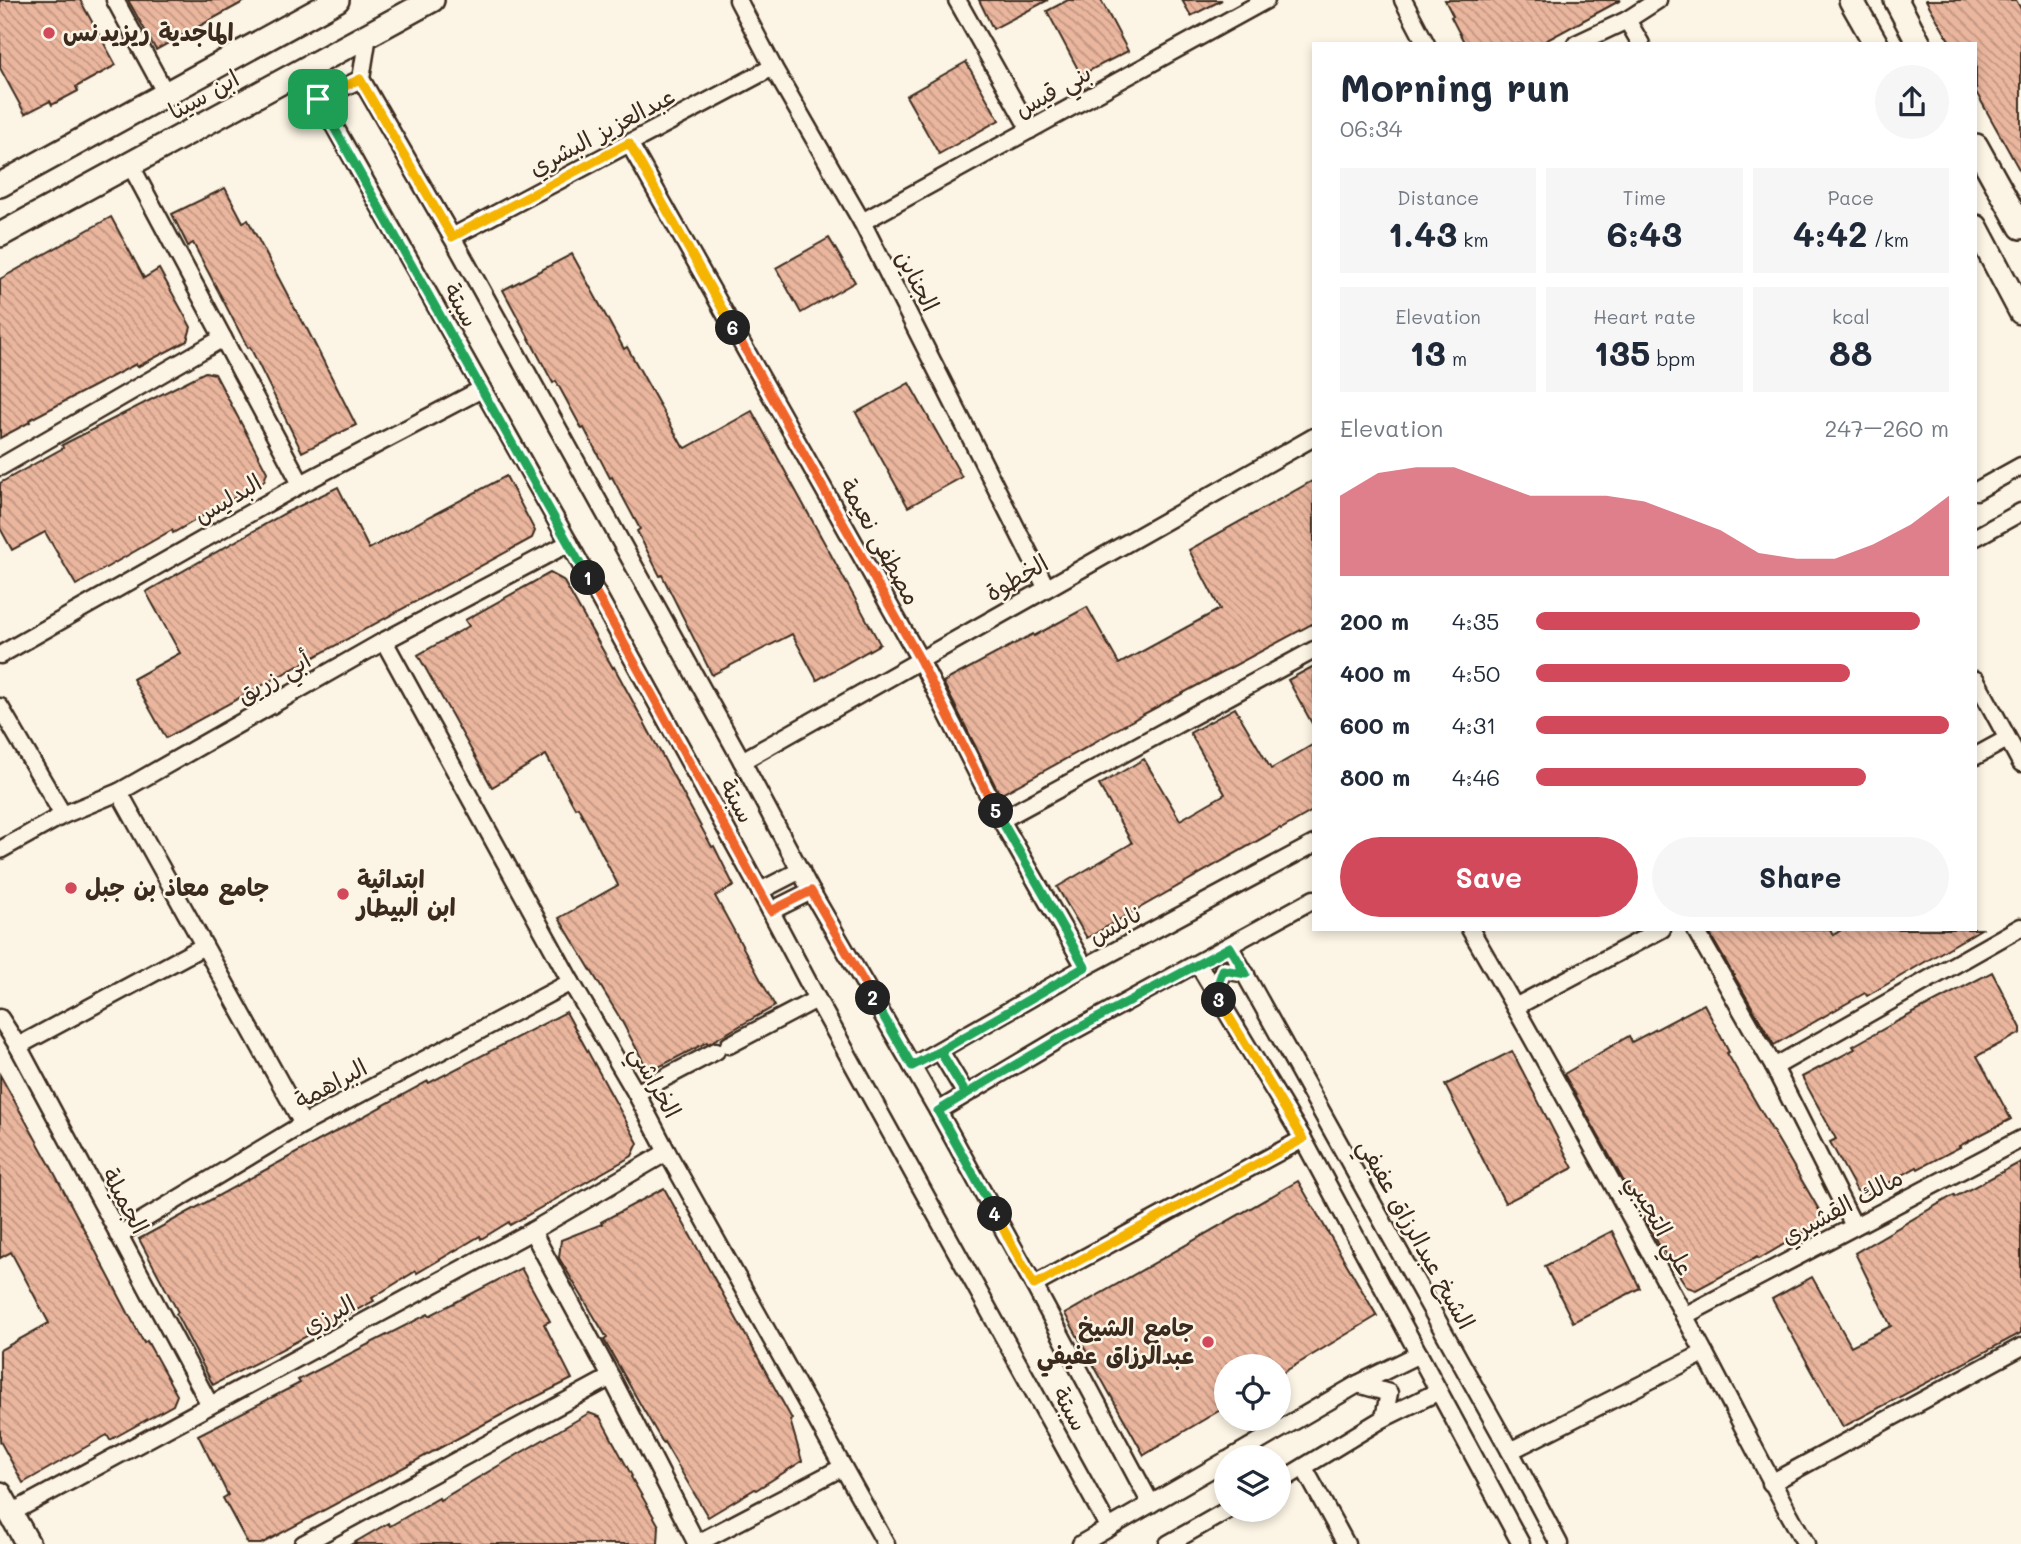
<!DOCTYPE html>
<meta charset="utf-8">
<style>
:root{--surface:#fff;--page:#f6f6f7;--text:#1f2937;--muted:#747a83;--accent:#d1495b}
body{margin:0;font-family:Mali,"Playpen Sans Arabic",sans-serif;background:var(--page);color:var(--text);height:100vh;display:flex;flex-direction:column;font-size:26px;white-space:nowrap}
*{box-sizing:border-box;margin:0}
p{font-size:23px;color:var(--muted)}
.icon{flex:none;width:38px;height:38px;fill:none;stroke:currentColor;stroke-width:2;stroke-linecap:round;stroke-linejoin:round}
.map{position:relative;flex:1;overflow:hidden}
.panel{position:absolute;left:1312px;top:42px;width:665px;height:889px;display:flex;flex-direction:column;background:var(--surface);border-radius:0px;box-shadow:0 4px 10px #0003}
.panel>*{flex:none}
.controls{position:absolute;left:1214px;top:1354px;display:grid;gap:14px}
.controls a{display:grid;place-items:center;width:77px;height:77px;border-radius:50%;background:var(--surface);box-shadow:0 4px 10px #0003;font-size:35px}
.pin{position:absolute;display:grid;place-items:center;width:60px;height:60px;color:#fff;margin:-30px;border-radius:14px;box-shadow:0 4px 10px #0006}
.km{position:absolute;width:35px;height:35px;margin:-18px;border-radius:50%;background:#222;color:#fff;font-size:19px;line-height:35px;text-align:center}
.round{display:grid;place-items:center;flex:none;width:74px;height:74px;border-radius:37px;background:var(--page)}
.head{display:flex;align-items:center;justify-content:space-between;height:119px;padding:0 28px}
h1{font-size:38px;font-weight:700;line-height:52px}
.figures{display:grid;grid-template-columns:repeat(3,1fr);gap:10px;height:119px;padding:7px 28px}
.figures div{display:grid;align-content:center;border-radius:0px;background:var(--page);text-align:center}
.figures b{font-size:35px;font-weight:700}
.figures small{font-size:19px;font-weight:400}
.figures p{font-size:19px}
.chart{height:196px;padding:14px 28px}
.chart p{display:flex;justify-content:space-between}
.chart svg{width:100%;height:126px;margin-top:7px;fill:var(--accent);opacity:.7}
.primary-button{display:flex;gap:14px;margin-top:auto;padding:14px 28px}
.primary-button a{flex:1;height:80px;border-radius:42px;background:var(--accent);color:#fff;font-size:28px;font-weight:700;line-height:80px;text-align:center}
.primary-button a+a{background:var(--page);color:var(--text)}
ul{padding:0 28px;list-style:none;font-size:23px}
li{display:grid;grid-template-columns:112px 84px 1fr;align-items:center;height:52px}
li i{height:18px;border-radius:9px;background:var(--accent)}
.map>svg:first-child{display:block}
.building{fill:url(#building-back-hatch);stroke:#3b2a1e;stroke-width:2}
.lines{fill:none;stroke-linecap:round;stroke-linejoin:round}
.street-casing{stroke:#3b2a1e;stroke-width:21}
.secondary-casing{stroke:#3b2a1e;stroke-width:28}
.street{stroke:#fcf5e5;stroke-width:16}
.secondary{stroke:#fcf5e5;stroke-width:23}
.split-1-casing{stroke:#fff;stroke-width:14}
.split-2-casing{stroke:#fff;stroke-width:14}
.split-3-casing{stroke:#fff;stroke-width:14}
.split-4-casing{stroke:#fff;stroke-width:14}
.split-5-casing{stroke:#fff;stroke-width:14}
.split-6-casing{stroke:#fff;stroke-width:14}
.split-7-casing{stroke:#fff;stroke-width:14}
.split-1{stroke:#22a559;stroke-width:9}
.split-2{stroke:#f0652b;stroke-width:9}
.split-3{stroke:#22a559;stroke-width:9}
.split-4{stroke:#f5b400;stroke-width:9}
.split-5{stroke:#22a559;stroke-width:9}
.split-6{stroke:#f0652b;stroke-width:9}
.split-7{stroke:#f5b400;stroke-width:9}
.poi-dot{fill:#d1495b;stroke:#fcf5e5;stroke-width:2.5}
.labels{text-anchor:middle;stroke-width:5;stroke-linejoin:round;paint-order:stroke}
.poi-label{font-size:24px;font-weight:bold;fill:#3b2a1e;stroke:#fcf5e5;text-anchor:start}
.street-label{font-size:24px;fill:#3b2a1e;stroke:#fcf5e5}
</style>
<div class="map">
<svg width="2021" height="1544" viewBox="0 0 2021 1544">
<defs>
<pattern id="building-back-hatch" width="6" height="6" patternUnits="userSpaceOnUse" patternTransform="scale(1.75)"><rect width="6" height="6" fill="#ebb69e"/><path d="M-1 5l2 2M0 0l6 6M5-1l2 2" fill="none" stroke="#c09480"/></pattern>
</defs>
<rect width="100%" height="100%" fill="#fcf5e5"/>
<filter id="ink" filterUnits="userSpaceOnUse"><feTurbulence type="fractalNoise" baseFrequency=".0143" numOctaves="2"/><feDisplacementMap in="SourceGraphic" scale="14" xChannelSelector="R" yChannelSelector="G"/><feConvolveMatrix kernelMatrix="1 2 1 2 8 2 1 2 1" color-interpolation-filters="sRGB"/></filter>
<g filter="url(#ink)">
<g class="building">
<polygon points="0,0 80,0 116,65 76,87 78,91 52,105 50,101 25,114 0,68"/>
<polygon points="128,0 247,0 156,50"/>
<polygon points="979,0 1048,0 993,29"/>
<polygon points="1068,0 1101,0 1128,51 1081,75 1047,11"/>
<polygon points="1182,0 1222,0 1191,16"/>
<polygon points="1445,0 1621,0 1540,44 1465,44 1451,17 1453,16"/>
<polygon points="1926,0 2016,0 2021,9 2021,173 1976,92 1976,44 1951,44"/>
<polygon points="966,62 999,120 939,154 906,96"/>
<polygon points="225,188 243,222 248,220 303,324 304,323 356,425 302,452 250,347 248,348 193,243 188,246 172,214"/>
<polygon points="111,217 144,278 159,269 191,327 187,341 137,367 136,364 29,420 30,422 0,438 0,279"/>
<polygon points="829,238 855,282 801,313 776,268"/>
<polygon points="572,254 624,349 627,347 683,447 684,446 686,448 752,411 880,644 817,680 792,634 712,675 662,575 660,576 637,531 640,529 612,477 610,478 584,428 582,429 556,381 553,383 503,290"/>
<polygon points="205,372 215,374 267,472 264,481 173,533 172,530 76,585 45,532 12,550 0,528 0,483 63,448 62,445"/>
<polygon points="909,383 962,477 908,507 856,413"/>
<polygon points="506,476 535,531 532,538 166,738 133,679 180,653 146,592 287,512 338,487 369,549"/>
<polygon points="1314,480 1314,623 1144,714 1093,743 1093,744 1000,795 943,682 1033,634 1034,636 1087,607 1119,664 1220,609 1189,550"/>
<polygon points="550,573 563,580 613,668 614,667 712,847 714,846 734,886 715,896 775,1006 713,1041 708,1044 707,1042 649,1072 620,1018 559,918 618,885 578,807 575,808 546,755 492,787 418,655 469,626 465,620"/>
<polygon points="1314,666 1314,727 1288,680"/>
<polygon points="1235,708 1271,769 1314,744 1314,810 1281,829 1280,828 1087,938 1057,887 1132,843 1099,785 1144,759 1180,820 1225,794 1190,733"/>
<polygon points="1707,929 1830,929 1833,935 1843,929 1981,929 1867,996 1865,993 1774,1045"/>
<polygon points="1992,972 2021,1028 2021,1033 1977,1056 2011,1119 1959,1146 1960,1147 1918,1169 1917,1167 1869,1194 1857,1191 1830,1142 1836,1139 1802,1077 1855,1049 1853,1046 1898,1021"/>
<polygon points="1704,1004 1729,1052 1727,1053 1825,1220 1759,1259 1757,1257 1696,1290 1687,1287 1658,1243 1564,1074 1629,1036 1632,1042"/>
<polygon points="566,1012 638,1143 632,1156 510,1225 509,1222 481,1239 480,1236 417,1273 416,1271 372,1298 374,1301 213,1385 176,1314 178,1312 139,1239 428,1081 429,1083"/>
<polygon points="1512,1051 1573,1168 1505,1203 1445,1085"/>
<polygon points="0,1075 49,1163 144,1343 147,1341 177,1395 173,1405 110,1440 107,1435 23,1483 0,1441 0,1350 49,1323 11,1252 0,1258"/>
<polygon points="2021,1162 2021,1333 1843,1427 1772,1299 1812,1277 1851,1346 1891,1326 1855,1253 1954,1195 1955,1197"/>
<polygon points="1298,1181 1377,1316 1279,1375 1279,1367 1227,1367 1227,1406 1144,1455 1065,1314"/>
<polygon points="664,1188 792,1419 790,1420 802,1461 756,1490 755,1489 708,1517 664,1442 663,1443 643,1409 604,1340 607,1338 559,1258 561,1240 602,1224 601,1222"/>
<polygon points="1612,1231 1640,1288 1573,1322 1545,1266"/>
<polygon points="521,1268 550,1321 544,1324 572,1379 516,1407 261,1544 248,1544 223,1498 228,1495 198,1435 300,1383 298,1380 428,1314 429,1316"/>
<polygon points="589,1413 600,1417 632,1476 631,1477 659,1526 658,1544 352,1544 388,1523 390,1526 439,1498 440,1500"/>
</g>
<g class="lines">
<defs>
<g id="street">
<polyline points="115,0 166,94"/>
<polyline points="738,0 773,67 862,222 1046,587"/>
<polyline points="957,0 1030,130"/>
<polyline points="1403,0 1426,44"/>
<polyline points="1627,20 1641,44"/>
<polyline points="368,35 361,79 452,237 742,761 811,891 938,1111 1034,1285 1151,1504"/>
<polyline points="1576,44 1627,20 1658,0"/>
<polyline points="285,80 319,99 569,543 760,891 817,999 1109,1528"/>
<polyline points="319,99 361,79"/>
<polyline points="629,143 920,660 1001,820 1085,967"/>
<polyline points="130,164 301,484"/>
<polyline points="862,222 1266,0"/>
<polyline points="452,237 773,67"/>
<polyline points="0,467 223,338"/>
<polyline points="1976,491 2021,466"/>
<polyline points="1976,537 2021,512"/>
<polyline points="384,641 571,982 636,1093 667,1152 886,1544"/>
<polyline points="0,655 301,484 482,389"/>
<polyline points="1976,680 2021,763"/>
<polyline points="0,707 63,815"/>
<polyline points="1976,756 2007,739"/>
<polyline points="742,761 1314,437"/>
<polyline points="119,792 303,1124"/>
<polyline points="1001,820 1314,650"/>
<polyline points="0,850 63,815 119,792 384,641 569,543"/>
<polyline points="760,891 801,870"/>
<polyline points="771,911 811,891"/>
<path d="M1470 929C1551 1068 1627 1210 1704 1352 1738 1416 1770 1481 1806 1544"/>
<polyline points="1695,929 1774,1067 1854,1226"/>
<polyline points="1230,947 1510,1451 1559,1544"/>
<polyline points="1198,964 1303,1139 1521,1544"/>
<polyline points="1215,993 1223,970 1246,974"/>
<polyline points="1515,1007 1662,929"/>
<polyline points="0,1018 18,1046 210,1405"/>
<polyline points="729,1045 817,999"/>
<polyline points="18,1046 204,946"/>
<polyline points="940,1051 966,1094"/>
<polyline points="912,1066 1085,967 1314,844"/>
<polyline points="1774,1067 2021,927"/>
<polyline points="636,1093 716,1051"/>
<polyline points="938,1111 1064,1036 1314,899"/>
<polyline points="532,1231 611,1377 697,1544"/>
<polyline points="118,1235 303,1124 571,982"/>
<polyline points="1034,1285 1303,1139"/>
<polyline points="1684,1316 2021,1139"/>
<polyline points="1358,1384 1389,1393 1384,1418"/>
<polyline points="1510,1451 1704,1353"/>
<polyline points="1231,1458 1358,1384 1419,1354"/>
<polyline points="1304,1468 1346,1544"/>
<polyline points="1279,1482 1384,1418 1437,1392"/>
<polyline points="1771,1483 2021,1347"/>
<polyline points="11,1513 532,1231 667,1152"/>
<polyline points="303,1544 611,1377"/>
<polyline points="696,1544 843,1467"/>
<polyline points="1081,1544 1227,1460"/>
<polyline points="1168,1544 1228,1510"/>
</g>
<g id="secondary">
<polyline points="1851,0 1876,44"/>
<polyline points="1896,0 1919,44"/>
<polyline points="1976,146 2021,227"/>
<polyline points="0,185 337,0"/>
<polyline points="1976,227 2021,312"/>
<polyline points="0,235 432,0"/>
<polyline points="0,1494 28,1544"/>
</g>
</defs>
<use href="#street" class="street-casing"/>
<use href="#secondary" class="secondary-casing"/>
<use href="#street" class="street"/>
<use href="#secondary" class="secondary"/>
</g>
</g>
<g class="lines" filter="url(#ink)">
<defs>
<polyline id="split-1" points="318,99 588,578"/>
<polyline id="split-2" points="588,578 771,911 811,891 873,998"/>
<polyline id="split-3" points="873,998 912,1066 940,1051 966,1094 1064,1036 1230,947 1246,974 1223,970 1215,993 1219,1000"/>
<polyline id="split-4" points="995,1214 1034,1285 1303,1139 1219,1000"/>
<polyline id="split-5" points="995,1214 938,1111 966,1094 940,1051 1085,967 996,811"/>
<polyline id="split-6" points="733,328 920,660 996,811"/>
<polyline id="split-7" points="318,99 360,79 452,237 629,143 733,328"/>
</defs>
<use href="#split-1" class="split-1-casing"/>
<use href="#split-2" class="split-2-casing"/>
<use href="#split-3" class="split-3-casing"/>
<use href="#split-4" class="split-4-casing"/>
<use href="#split-5" class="split-5-casing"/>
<use href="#split-6" class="split-6-casing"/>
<use href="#split-7" class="split-7-casing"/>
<use href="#split-1" class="split-1"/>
<use href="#split-2" class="split-2"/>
<use href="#split-3" class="split-3"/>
<use href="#split-4" class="split-4"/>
<use href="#split-5" class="split-5"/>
<use href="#split-6" class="split-6"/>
<use href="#split-7" class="split-7"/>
</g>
<g class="poi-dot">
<circle cx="49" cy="33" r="7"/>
<circle cx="71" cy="888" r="7"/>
<circle cx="343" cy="894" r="7"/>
<circle cx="1208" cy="1342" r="7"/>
</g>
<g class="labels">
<g class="poi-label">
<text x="63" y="41">الماجدية ريزيدنس</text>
<text x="357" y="888">ابتدائية<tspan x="357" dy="28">ابن البيطار</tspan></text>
<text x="85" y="896">جامع معاذ بن جبل</text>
<text x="1194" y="1336" text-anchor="end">جامع الشيخ<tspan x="1194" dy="28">عبدالرزاق عفيفي</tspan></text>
</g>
<g class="street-label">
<text transform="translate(1053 91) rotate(-29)" y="8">بني قيس</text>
<text transform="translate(204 95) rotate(-29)" y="8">ابن سينا</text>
<text transform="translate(602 132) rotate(-28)" y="8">عبدالعزيز البشري</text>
<text transform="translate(917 281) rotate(63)" y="8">الجناين</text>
<text transform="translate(461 305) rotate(61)" y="8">سبتة</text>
<text transform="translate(228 499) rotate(-30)" y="8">البدليس</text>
<text transform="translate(880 542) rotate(61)" y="8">مصطفى نعيمة</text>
<text transform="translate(1017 578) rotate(-30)" y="8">الخطوة</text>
<text transform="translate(274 678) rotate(-30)" y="8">أبي زريق</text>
<text transform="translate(737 801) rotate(61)" y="8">سبتة</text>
<text transform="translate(1115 925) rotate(-28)" y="8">نابلس</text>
<text transform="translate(655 1082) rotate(61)" y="8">الخراشي</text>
<text transform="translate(331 1084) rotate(-28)" y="8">البراهمة</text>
<text transform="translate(125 1201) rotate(62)" y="8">الجميلة</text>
<text transform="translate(1842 1207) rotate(-28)" y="8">مالك القشيري</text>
<text transform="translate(1660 1225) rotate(61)" y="8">علي التجيبي</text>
<text transform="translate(1416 1234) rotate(61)" y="8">الشيخ عبدالرزاق عفيفي</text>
<text transform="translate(329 1315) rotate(-28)" y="8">البرزي</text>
<text transform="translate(1070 1409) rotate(61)" y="8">سبتة</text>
</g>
</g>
</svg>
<div class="controls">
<a><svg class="icon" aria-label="locate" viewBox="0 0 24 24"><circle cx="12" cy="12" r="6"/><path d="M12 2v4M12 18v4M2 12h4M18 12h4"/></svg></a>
<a><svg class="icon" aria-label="layers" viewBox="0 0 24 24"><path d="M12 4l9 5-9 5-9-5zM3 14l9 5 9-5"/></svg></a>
</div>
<div class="pin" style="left:318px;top:99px;background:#1e9e55"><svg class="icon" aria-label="arrive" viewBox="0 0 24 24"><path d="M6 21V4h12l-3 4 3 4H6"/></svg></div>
<b class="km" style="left:588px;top:578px">1</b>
<b class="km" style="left:873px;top:998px">2</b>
<b class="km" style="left:1219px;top:1000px">3</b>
<b class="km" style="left:995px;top:1214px">4</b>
<b class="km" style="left:996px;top:811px">5</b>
<b class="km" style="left:733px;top:328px">6</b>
<section class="panel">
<div class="head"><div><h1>Morning run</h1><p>06:34</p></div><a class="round"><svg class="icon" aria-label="share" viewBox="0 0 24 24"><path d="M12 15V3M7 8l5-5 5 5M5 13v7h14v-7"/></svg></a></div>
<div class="figures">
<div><p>Distance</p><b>1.43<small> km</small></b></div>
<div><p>Time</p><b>6:43</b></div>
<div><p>Pace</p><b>4:42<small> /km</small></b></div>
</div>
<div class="figures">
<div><p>Elevation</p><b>13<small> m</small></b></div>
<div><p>Heart rate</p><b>135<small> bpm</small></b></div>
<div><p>kcal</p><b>88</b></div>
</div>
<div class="chart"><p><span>Elevation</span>247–260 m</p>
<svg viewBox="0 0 160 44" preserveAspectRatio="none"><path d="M0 44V16L10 8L20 6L30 6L40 11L50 16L60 16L70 16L80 18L90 23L100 28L110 36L120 38L130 38L140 33L150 26L160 16V44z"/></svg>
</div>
<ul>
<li><b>200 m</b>4:35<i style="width:93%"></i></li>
<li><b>400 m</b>4:50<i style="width:76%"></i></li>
<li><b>600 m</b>4:31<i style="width:100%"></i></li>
<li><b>800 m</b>4:46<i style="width:80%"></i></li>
</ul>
<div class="primary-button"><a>Save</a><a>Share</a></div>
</section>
</div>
